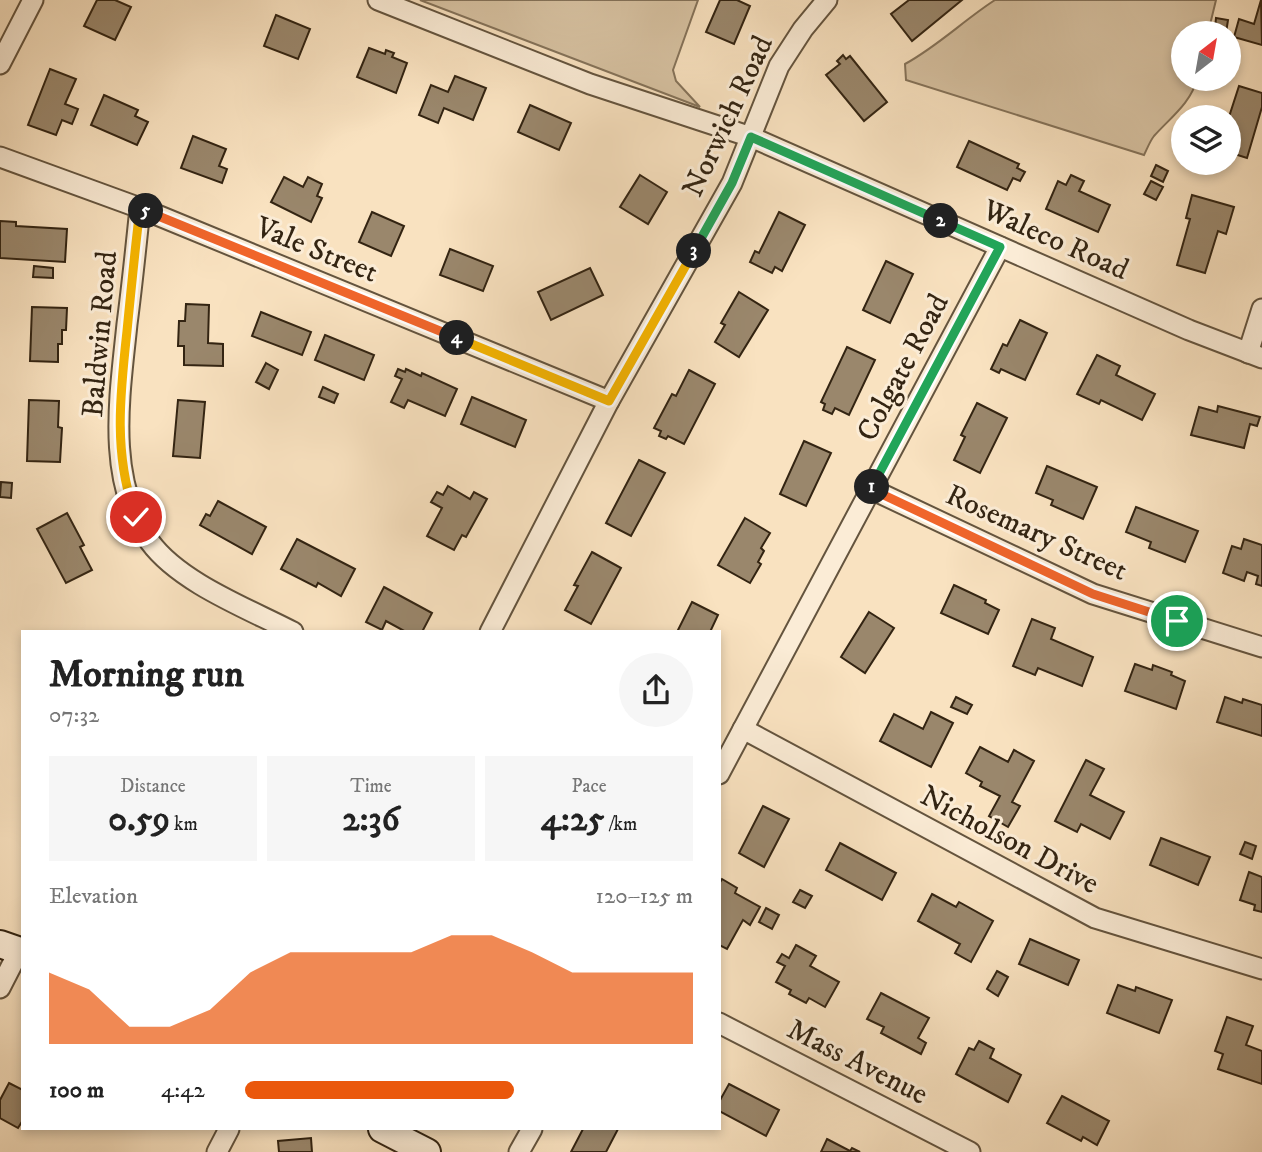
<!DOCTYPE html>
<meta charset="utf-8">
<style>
:root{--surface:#fff;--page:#f6f6f6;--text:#222;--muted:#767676;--accent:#ea580c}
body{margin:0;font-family:"IM FELL DW Pica",serif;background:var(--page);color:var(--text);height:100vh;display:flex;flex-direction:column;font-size:26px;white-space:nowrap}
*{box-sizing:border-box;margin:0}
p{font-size:23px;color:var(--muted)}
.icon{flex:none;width:38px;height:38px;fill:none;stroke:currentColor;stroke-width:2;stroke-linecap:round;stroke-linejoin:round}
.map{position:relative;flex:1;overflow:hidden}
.details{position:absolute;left:21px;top:630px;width:700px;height:500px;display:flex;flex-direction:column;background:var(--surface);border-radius:0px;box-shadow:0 4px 10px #0003}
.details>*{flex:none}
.needle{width:46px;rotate:31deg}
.fabs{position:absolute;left:1171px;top:21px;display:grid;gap:14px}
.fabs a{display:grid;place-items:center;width:70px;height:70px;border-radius:50%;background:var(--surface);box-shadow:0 4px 10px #0003;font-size:35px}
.pin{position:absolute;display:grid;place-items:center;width:60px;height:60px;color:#fff;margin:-30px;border:4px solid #fff;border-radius:50%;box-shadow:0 2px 7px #0007}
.km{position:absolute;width:35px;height:35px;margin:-18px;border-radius:50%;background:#222;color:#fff;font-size:19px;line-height:35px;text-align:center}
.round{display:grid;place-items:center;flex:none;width:74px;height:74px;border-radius:37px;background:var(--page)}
.headline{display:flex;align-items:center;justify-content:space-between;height:119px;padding:0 28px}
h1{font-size:38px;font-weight:800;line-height:52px}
.figures{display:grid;grid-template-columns:repeat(3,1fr);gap:10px;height:119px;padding:7px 28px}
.figures div{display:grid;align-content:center;border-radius:0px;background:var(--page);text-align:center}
.figures b{font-size:35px;font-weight:800}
.figures small{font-size:19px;font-weight:400}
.figures p{font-size:19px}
.chart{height:196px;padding:14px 28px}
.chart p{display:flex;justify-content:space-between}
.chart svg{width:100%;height:126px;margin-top:7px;fill:var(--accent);opacity:.7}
ul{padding:0 28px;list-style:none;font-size:23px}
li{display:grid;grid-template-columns:112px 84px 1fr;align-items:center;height:52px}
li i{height:18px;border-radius:9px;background:var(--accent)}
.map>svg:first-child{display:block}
.green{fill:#d7c2a2;stroke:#85735a;stroke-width:2}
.building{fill:#9a876c;stroke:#332412;stroke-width:2}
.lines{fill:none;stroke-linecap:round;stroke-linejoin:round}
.street-casing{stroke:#64543e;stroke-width:23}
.secondary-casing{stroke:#332412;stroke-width:30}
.street{stroke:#fbecd6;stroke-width:19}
.secondary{stroke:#fbecd6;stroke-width:26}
.split-1-casing{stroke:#fff;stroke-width:14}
.split-2-casing{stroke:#fff;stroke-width:14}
.split-3-casing{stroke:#fff;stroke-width:14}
.split-4-casing{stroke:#fff;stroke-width:14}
.split-5-casing{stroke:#fff;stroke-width:14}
.split-6-casing{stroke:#fff;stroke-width:14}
.split-1{stroke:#f0652b;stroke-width:9}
.split-2{stroke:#22a559;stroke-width:9}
.split-3{stroke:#22a559;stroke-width:9}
.split-4{stroke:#f5b400;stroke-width:9}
.split-5{stroke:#f0652b;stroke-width:9}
.split-6{stroke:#f5b400;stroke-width:9}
.labels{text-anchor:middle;stroke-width:6;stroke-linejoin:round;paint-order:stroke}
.street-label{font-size:30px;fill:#332412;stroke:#fbecd6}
</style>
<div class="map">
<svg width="1262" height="1152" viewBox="0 0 1262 1152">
<rect width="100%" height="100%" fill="#f9e2c0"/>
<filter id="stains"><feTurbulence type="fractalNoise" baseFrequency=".00286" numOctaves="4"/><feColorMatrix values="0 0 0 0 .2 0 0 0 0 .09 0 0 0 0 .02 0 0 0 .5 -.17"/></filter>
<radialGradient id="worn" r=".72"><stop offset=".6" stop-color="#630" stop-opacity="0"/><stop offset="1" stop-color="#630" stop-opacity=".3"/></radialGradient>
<g class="green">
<polygon points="420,0 698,0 673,70 676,81 700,107"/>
<path d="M995 0H1216L1208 33H1183V79H1197C1191 103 1170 118 1154 136 1150 141 1147 149 1144 155L906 80 905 64C938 46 964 20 995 0Z"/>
</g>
<g class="building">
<polygon points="97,0 115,0 131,7 115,40 84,26"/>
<polygon points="720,0 737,0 750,6 734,44 706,32"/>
<polygon points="909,0 962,0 912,41 891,14"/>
<polygon points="1261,0 1262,45 1234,37 1239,19 1254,24"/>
<polygon points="276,15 310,29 298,59 264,46"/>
<polygon points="1216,18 1228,20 1226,33 1206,33 1207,26 1215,28"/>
<polygon points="369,48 385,54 386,50 394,53 392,57 407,63 396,93 357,77"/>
<polygon points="843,55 846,59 850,56 887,102 864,121 826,75 840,64 837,61"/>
<polygon points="50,69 76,79 65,104 78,109 72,124 62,120 56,135 28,125"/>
<polygon points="455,76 486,88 473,120 444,108 438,123 419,115 431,85 448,92"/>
<polygon points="1239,86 1262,93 1262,107 1247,158 1228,152 1228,120"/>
<polygon points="104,95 138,110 135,116 148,122 137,145 91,125"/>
<polygon points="530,105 571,123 559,150 518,132"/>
<polygon points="193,136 226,149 219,166 227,169 222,183 181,168"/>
<polygon points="969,141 1019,164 1017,168 1025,172 1020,181 1013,178 1007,190 957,167"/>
<polygon points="1156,165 1168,171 1163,182 1151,176"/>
<polygon points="640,175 667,192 648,224 620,207"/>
<polygon points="1071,175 1084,181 1079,191 1110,205 1098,232 1046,209 1058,181 1066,185"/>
<polygon points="284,177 303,187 308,177 322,184 317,196 322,198 311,222 271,202"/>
<polygon points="1151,181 1163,187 1156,200 1144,194"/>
<polygon points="1192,195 1234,207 1226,234 1218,231 1205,273 1177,265 1190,219 1186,218"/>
<polygon points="372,212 404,226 391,256 359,242"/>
<polygon points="779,212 805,225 782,271 775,267 772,273 750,262 755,251 759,253"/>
<polygon points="0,221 16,222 16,226 67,229 65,262 0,258"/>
<polygon points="450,249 493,266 483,291 440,275"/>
<polygon points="886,261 913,274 890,323 863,310"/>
<polygon points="34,266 53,268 53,278 33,277"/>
<polygon points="590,268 603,295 551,320 538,292"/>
<polygon points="739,292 768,310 739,357 715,342 725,325 721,323"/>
<polygon points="186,304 209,305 208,343 223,344 223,366 184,365 184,346 178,346 179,321 185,321"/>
<polygon points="32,307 67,308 66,330 62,330 62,344 58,344 58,362 30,361"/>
<polygon points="261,312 311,332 302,355 252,336"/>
<polygon points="1020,320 1047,333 1025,380 1001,369 999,373 991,369 1003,344 1007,346"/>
<polygon points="325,335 374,355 364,380 315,360"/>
<polygon points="847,347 875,360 849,415 835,408 832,414 823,410 825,404 821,402"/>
<polygon points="1097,355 1120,366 1116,375 1155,394 1142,420 1101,400 1099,404 1077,394"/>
<polygon points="266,363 278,370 269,389 256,382"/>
<polygon points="398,369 405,372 406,369 421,376 422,373 457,389 445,416 408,400 404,408 391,402 402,379 395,376"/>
<polygon points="689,370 715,384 684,444 668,436 666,439 659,436 661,431 654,428 672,394 676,396"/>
<polygon points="323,387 338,394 334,403 319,397"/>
<polygon points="472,397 526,420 515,447 461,424"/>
<polygon points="29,400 59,401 58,427 62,428 60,462 27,461"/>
<polygon points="178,400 205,402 200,458 173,456"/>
<polygon points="977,403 1007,418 980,473 954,460 965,437 961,435"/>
<polygon points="1218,406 1260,417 1257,426 1250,424 1244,448 1191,435 1199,407 1217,412"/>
<polygon points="804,441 831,453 806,506 780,494"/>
<polygon points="639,460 665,473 631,536 606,523"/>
<polygon points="1047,466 1097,487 1083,519 1051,505 1053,500 1036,493"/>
<polygon points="1,482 12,483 11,498 0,497"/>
<polygon points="448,486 470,499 474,492 487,499 466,537 462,535 454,550 427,536 442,508 431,502 437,492 443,495"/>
<polygon points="218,501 266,527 252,554 200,525 206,514 210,516"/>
<polygon points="1136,507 1198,531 1185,562 1149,548 1151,542 1126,532"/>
<polygon points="67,513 84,545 80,547 92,570 66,583 37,529"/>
<polygon points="745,518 770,533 761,548 764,551 758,562 761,564 750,583 718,565"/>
<polygon points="297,539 355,569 341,596 318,583 316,587 281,569"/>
<polygon points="1244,539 1262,545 1262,586 1256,584 1258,576 1247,572 1244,581 1223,573 1232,546 1241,549"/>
<polygon points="592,552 621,568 591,624 565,610 578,586 574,585"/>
<polygon points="954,585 986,600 985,603 999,610 988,634 941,613"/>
<polygon points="384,587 432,613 422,632 406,632 386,621 382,630 366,622"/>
<polygon points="692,602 718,615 710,632 677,632"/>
<polygon points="869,612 894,628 865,673 841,657"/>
<polygon points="1032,619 1055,628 1051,639 1093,657 1082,686 1038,668 1035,675 1013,666"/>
<polygon points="1135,664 1152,670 1153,665 1172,672 1171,675 1185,681 1176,709 1125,691"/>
<polygon points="956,697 972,705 967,714 951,707"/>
<polygon points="1225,697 1242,703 1243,699 1262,705 1262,736 1217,722"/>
<polygon points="931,712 953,723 931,767 880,741 894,714 923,729"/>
<polygon points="980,747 1008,762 1014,750 1034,761 1012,802 1020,806 1008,827 989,816 1000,796 980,786 982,782 966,773"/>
<polygon points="1086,760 1104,769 1090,795 1124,812 1110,839 1081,824 1077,832 1055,821"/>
<polygon points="763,806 789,819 764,867 739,853"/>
<polygon points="1161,838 1210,857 1198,885 1150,865"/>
<polygon points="1245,842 1256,846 1252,859 1240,854"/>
<polygon points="840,843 896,873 882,900 826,870"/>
<polygon points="1249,872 1262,877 1262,912 1254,910 1255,905 1240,900"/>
<polygon points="722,879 737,888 735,893 760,907 750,925 743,920 727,949 719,945 719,884"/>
<polygon points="800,890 812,896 805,908 793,902"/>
<polygon points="932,894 956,907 959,902 993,921 971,962 955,953 960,944 918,921"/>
<polygon points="766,908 779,915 772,929 759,922"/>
<polygon points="1030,939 1079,960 1068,985 1019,964"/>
<polygon points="796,945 816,956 810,966 839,982 825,1007 809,998 806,1003 789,994 791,990 776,982 785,966 777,962 782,954 789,958"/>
<polygon points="997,971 1008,977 998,996 987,989"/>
<polygon points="1118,985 1135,991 1136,987 1172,1000 1159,1033 1107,1013"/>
<polygon points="881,993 929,1018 918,1038 926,1043 921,1054 881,1033 884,1027 867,1019"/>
<polygon points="1227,1017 1253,1026 1246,1045 1262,1051 1262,1084 1218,1069 1223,1054 1215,1051"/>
<polygon points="979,1041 994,1049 990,1058 1021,1075 1008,1102 956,1074 969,1048 974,1050"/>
<polygon points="9,1083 23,1090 23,1120 18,1128 0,1118 0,1100"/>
<polygon points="729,1084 779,1110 766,1136 719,1111 719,1102"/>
<polygon points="1062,1096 1109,1121 1097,1145 1083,1137 1081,1141 1047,1123"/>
<polygon points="583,1129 618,1129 606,1152 571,1152"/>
<polygon points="311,1138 312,1152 279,1152 278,1141"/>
<polygon points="827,1139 850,1151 852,1148 860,1152 821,1152"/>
</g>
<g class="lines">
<defs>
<g id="street">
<polyline points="378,0 590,84 751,137 1189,330 1262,358"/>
<polyline points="0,64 33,0"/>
<polyline points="0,157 140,208 609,401"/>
<path d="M140 208C136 247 132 286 127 324 120 394 105 480 150 542 180 583 249 609 293 632"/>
<polyline points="1248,353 1262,309"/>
<polyline points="871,489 1093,594 1262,647"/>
<polyline points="490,632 609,401 732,183 779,66 803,29 827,0"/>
<polyline points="743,729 1095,918 1262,969"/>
<polyline points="719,774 1000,247"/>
<polyline points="0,988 19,951"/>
<polyline points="719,1023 970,1152"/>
<polyline points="217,1152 229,1129"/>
<polyline points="519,1152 532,1129"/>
</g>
<g id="secondary">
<polyline points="0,944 23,952"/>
<polyline points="382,1129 427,1152"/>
</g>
</defs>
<use href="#street" class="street-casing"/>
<use href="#secondary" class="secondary-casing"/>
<use href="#street" class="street"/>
<use href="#secondary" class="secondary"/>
</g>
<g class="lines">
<defs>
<polyline id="split-1" points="872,487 871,489 1093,594 1177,621"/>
<polyline id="split-2" points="872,487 1000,247 941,221"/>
<polyline id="split-3" points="694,251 732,183 751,137 941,221"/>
<polyline id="split-4" points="457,338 609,401 694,251"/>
<polyline id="split-5" points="146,211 457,338"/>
<path id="split-6" d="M136 517C113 456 120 394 127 331 131 290 135 249 140 208L146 211"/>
</defs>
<use href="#split-1" class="split-1-casing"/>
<use href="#split-2" class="split-2-casing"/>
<use href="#split-3" class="split-3-casing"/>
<use href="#split-4" class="split-4-casing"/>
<use href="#split-5" class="split-5-casing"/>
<use href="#split-6" class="split-6-casing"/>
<use href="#split-1" class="split-1"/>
<use href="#split-2" class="split-2"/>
<use href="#split-3" class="split-3"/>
<use href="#split-4" class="split-4"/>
<use href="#split-5" class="split-5"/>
<use href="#split-6" class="split-6"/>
</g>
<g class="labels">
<g class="street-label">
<text transform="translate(727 116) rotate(-65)" y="10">Norwich Road</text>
<text transform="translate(1056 239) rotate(24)" y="10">Waleco Road</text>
<text transform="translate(317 249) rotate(22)" y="10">Vale Street</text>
<text transform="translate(99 334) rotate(-85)" y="10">Baldwin Road</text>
<text transform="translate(902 367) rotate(-62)" y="10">Colgate Road</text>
<text transform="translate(1037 532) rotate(24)" y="10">Rosemary Street</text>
<text transform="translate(1010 839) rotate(28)" y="10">Nicholson Drive</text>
<text transform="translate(858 1061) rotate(27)" y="10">Mass Avenue</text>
</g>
</g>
<rect width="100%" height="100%" filter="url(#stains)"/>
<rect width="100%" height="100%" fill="url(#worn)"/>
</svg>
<div class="fabs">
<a><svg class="needle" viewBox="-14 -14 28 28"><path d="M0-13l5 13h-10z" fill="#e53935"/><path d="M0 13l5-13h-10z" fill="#767676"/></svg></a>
<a><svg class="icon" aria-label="layers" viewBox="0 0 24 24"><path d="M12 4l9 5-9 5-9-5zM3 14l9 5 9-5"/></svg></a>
</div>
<div class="pin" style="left:1177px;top:621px;background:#1e9e55"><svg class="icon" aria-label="arrive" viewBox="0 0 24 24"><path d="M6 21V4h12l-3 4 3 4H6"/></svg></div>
<div class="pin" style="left:136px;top:517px;background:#d93025"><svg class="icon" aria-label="check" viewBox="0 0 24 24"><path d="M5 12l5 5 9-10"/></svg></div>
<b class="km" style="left:872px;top:487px">1</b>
<b class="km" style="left:941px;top:221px">2</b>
<b class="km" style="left:694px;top:251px">3</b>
<b class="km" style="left:457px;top:338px">4</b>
<b class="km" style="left:146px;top:211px">5</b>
<section class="details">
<div class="headline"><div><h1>Morning run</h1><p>07:32</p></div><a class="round"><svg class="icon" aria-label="share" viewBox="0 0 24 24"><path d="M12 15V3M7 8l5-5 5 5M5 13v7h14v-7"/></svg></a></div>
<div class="figures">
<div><p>Distance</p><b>0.59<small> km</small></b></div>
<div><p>Time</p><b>2:36</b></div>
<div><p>Pace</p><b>4:25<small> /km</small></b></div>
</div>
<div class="chart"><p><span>Elevation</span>120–125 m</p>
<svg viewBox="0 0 160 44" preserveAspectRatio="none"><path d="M0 44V19L10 25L20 38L30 38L40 32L50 19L60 12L70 12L80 12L90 12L100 6L110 6L120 12L130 19L140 19L150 19L160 19V44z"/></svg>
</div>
<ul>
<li><b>100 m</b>4:42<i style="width:60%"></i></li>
</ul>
</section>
</div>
